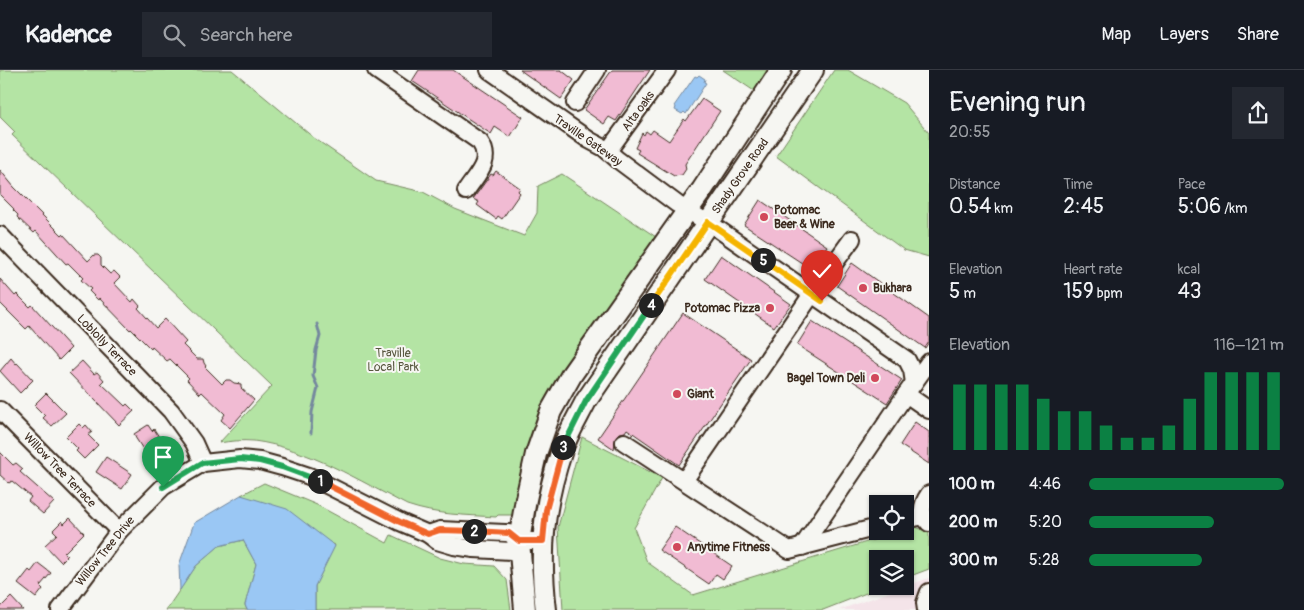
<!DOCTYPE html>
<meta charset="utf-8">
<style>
:root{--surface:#171b24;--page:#242831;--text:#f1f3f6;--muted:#9ea1a6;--line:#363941;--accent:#0b8043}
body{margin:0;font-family:Pangolin,sans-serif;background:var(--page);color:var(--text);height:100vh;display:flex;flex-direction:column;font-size:19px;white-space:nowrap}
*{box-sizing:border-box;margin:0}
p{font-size:16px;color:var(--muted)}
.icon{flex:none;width:28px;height:28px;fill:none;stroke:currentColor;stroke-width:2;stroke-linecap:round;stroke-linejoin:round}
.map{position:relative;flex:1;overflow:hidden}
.sheet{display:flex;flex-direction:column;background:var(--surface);width:375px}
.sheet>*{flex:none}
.fabs{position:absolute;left:869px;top:425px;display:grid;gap:10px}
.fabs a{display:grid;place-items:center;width:45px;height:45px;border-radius:0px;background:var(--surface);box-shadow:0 1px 4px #0004;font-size:25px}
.pin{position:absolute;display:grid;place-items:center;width:42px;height:42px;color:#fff;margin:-51px -21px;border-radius:50% 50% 50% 0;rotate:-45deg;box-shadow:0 0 5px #0007}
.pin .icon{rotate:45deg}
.km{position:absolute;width:25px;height:25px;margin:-12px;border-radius:50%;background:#222;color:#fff;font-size:14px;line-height:25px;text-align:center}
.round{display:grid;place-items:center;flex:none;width:52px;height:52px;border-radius:0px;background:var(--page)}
.summary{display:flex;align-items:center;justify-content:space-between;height:85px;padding:0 20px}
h1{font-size:28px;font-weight:600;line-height:38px}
.stats{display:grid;grid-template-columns:repeat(3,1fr);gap:8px;height:85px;padding:5px 20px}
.stats div{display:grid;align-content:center}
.stats b{font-size:21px;font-weight:600}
.stats small{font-size:14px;font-weight:400}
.stats p{font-size:14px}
.chart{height:140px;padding:10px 20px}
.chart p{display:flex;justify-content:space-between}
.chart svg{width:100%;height:90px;margin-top:5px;stroke:var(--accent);stroke-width:6}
ul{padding:0 20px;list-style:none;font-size:16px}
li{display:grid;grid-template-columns:80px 60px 1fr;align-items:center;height:38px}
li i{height:12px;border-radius:6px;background:var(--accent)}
header{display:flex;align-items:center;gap:30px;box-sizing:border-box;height:70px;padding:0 25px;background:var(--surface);border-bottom:1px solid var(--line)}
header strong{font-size:24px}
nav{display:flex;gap:28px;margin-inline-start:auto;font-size:18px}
.search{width:350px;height:45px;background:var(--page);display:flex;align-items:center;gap:12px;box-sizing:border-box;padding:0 18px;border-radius:0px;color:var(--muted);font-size:19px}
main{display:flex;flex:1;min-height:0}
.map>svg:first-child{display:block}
.built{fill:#f4e4e9}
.green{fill:#b4e4a4;stroke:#788761}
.water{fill:#9ac7f4;stroke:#74889e}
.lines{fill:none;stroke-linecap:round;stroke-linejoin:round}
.stream{stroke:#74889e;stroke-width:3}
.building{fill:#f1bbd3;stroke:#3b2a1e}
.minor-casing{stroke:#3b2a1e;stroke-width:20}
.major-casing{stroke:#3b2a1e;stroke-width:24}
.minor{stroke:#f6f6f2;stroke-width:16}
.major{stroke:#f6f6f2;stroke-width:20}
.split-1-casing{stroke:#fff;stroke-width:10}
.split-2-casing{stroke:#fff;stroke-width:10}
.split-3-casing{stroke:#fff;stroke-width:10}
.split-4-casing{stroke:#fff;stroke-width:10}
.split-5-casing{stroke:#fff;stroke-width:10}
.split-6-casing{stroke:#fff;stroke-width:10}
.split-1{stroke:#22a559;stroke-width:6}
.split-2{stroke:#f0652b;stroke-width:6}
.split-3{stroke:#f0652b;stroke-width:6}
.split-4{stroke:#22a559;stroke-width:6}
.split-5{stroke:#f5b400;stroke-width:6}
.split-6{stroke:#f5b400;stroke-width:6}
.poi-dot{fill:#d1495b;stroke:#f6f6f2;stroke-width:2}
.labels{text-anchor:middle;stroke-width:4;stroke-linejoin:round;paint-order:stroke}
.street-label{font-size:12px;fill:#3b2a1e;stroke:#f6f6f2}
.poi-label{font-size:12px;font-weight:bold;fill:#3b2a1e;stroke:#f6f6f2;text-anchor:start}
.park-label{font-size:12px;fill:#595840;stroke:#f6f6f2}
</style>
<header>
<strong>Kadence</strong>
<div class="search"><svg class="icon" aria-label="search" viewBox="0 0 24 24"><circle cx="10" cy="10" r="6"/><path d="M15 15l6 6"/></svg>Search here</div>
<nav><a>Map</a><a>Layers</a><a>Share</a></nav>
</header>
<main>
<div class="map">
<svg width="929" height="540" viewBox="0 0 929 540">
<rect width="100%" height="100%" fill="#f6f6f2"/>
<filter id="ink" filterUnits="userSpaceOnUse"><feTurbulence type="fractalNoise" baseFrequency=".02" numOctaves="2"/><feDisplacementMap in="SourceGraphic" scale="10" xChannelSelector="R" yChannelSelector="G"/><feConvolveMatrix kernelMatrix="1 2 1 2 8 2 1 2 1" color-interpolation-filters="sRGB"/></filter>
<g filter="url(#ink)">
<polygon class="built" points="929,508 929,540 839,540"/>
<g class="green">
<path d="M0 0H232L314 68 376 111 423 122 455 139 524 166 537 143 538 116 562 104 665 173 572 304 522 445H498L496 447C465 445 436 445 407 435 360 411 307 378 254 371 242 370 230 371 219 373L272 316 12 65 15 62 0 47Z"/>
<polygon points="723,0 781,0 763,27"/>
<polygon points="834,0 848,0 904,33 929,63 929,187 904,180 776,86"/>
<polygon points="582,367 662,408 634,458 647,492 693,525 916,457 929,463 929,499 905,508 905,489 878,489 878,516 884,516 823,540 563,540 558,457"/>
<polygon points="264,413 317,435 387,473 391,465 440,488 464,494 494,496 507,510 511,540 315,540 315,516 335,475 241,425"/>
<polygon points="243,470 256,494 245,535 247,540 166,540 196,496 219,476"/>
</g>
<g class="water">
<polygon points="699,5 705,9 704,12 706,13 686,44 684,42 682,44 675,40 676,37 674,36 695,6 697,7"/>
<polygon points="241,425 287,439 335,476 315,516 315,540 247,540 245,535 256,494 243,470 219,476 196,496 180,520 179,495 194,453"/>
</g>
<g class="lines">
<polyline class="stream" points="311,363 312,342 318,318 313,306 316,280 320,266 317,254"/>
</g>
<g class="building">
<polygon points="419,0 453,0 523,47 510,67 495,57 491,64 412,11"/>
<polygon points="520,0 561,0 574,10 561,29"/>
<polygon points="612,0 650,0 616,51 609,47 604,54 584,40"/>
<polygon points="702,29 720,41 685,94 686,99 682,105 674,106 637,83 639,80 635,78 642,63 644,65 646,61 650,64 653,60 669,71 684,49 686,51"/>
<polygon points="0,100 14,117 62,165 63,164 88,191 94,185 98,185 101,188 101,195 110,204 114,201 120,207 114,213 132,232 134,229 140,236 138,238 156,258 165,249 186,272 183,275 197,289 203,289 204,293 206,296 205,297 222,314 226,310 230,310 234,313 241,314 241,318 254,330 230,358 221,350 225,344 202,322 200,324 187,310 189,308 170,289 167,291 152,277 151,279 131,259 130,260 99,228 98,230 89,221 91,219 81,210 83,208 68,193 66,194 36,161 34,163 17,147 18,145 13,140 14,139 0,125"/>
<polygon points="496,101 520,118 518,121 520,123 502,149 498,146 496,149 477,135 479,132 473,129 491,104 493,105"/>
<polygon points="760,130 827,176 811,199 744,155"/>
<polygon points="721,185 791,234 774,257 705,209"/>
<polygon points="852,193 929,248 929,272 925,278 837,216"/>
<polygon points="0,209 15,226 17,224 30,237 32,235 71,278 59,290 29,256 26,259 0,233"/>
<polygon points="683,243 751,289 679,395 627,359 625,362 620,363 616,366 614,379 598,368"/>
<polygon points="812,251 902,310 887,333 797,275"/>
<polygon points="11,288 16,294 17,293 33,310 20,323 0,301"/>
<polygon points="82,291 94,304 97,302 104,310 101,313 125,336 127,334 134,341 119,355 69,303"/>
<polygon points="46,323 66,343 52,356 43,348 45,346 34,335"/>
<polygon points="915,352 929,362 929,394 900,375"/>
<polygon points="79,354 83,358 86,355 92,362 88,365 98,375 84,389 76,381 78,379 66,367"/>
<polygon points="148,355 152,361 154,359 161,370 151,377 157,385 150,390 135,367 136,367 134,364"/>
<polygon points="0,382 13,395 16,393 23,399 20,402 54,432 43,444 28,431 31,427 12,411 9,413 0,405"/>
<polygon points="106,387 132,404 122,419 96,402"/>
<polygon points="70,448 84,463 64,483 67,486 61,492 45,475 57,464 53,460 62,451 64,454"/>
<polygon points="675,457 732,496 723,509 716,504 709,514 659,480"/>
<polygon points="38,493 51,503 40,516 43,519 36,528 18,514 29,500 31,502"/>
<polygon points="11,527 23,540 0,540 0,538"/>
</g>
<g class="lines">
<defs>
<g id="minor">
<path d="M376 0 480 72C493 91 477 104 466 121"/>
<polyline points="489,0 589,70 604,78 618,90 677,134 718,159 907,290 912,300 914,313"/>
<polyline points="575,33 597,0"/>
<polyline points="608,81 667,0"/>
<polyline points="0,165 171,341 194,373 203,393"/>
<polyline points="929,292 906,324 929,340"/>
<polyline points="0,340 119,461"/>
<polyline points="624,372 789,480 878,457"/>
<polyline points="684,411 812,224 852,169"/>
<path d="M929 424C922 434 919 443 929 453"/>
<polyline points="905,450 924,446"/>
<polyline points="428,464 440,460 505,463 509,463 519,471 543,471"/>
<polyline points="802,477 906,324"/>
<polyline points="60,540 119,461 163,417 203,393 240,389 260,391 282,397 309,406 400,452 428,464 437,471 454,476 474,479 511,481 519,471"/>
<polyline points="926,540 925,533 929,522"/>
</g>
<g id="major">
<polyline points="525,540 519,471 526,429 536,384 551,341 572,304 702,120 781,0"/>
<path d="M546 540C539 481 543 436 562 380 568 363 578 347 586 331L813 0"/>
</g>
</defs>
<use href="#minor" class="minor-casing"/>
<use href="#major" class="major-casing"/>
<use href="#minor" class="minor"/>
<use href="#major" class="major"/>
</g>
</g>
<g class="lines" filter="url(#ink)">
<defs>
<polyline id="split-1" points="163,417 202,393 240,389 260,391 282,397 320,411"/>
<polyline id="split-2" points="320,411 400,452 428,464 440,460 474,461"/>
<polyline id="split-3" points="474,461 509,463 519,471 543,471 546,440 563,377"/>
<polyline id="split-4" points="563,377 586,331 651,235"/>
<polyline id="split-5" points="651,235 708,152 763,190"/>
<polyline id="split-6" points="763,190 822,231"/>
</defs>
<use href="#split-1" class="split-1-casing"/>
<use href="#split-2" class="split-2-casing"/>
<use href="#split-3" class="split-3-casing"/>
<use href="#split-4" class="split-4-casing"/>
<use href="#split-5" class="split-5-casing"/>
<use href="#split-6" class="split-6-casing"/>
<use href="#split-1" class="split-1"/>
<use href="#split-2" class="split-2"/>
<use href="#split-3" class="split-3"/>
<use href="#split-4" class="split-4"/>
<use href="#split-5" class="split-5"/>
<use href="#split-6" class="split-6"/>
</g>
<g class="poi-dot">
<circle cx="764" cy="147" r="5"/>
<circle cx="863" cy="218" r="5"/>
<circle cx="770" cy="238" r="5"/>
<circle cx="875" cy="308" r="5"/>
<circle cx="677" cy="324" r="5"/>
<circle cx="677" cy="477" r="5"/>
</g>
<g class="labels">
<g class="street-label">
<text transform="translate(638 41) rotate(-54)" y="4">Alta oaks</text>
<text transform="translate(588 70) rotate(35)" y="4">Traville Gateway</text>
<text transform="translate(740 106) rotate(-55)" y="4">Shady Grove Road</text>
<text transform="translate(107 275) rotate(46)" y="4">Loblolly Terrace</text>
<text transform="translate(60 400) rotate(46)" y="4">Willow Tree Terrace</text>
<text transform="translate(105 481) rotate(-51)" y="4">Willow Tree Drive</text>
</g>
<g class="poi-label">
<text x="774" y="144">Potomac<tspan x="774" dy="14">Beer &amp; Wine</tspan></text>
<text x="873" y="222">Bukhara</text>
<text x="760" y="242" text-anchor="end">Potomac Pizza</text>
<text x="865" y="312" text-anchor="end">Bagel Town Deli</text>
<text x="687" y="328">Giant</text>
<text x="687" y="481">Anytime Fitness</text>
</g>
<g class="park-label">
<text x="393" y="287">Traville<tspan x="393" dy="14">Local Park</tspan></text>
</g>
</g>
</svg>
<div class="fabs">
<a><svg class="icon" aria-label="locate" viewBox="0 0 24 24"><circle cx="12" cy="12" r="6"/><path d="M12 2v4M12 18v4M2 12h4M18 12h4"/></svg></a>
<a><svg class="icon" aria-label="layers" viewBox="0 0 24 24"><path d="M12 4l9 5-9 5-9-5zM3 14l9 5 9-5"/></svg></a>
</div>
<div class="pin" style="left:163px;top:417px;background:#1e9e55"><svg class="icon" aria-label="arrive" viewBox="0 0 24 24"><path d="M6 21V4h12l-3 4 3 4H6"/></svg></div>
<div class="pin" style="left:822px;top:231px;background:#d93025"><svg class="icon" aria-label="check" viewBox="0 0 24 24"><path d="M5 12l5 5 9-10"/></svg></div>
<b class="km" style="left:320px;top:411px">1</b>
<b class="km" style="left:474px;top:461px">2</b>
<b class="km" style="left:563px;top:377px">3</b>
<b class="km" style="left:651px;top:235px">4</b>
<b class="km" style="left:763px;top:190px">5</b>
</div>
<section class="sheet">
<div class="summary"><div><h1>Evening run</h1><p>20:55</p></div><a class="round"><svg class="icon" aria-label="share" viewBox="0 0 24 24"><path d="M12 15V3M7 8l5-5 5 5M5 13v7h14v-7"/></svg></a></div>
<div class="stats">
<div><p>Distance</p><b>0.54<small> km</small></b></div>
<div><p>Time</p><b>2:45</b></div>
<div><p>Pace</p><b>5:06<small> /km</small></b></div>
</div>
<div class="stats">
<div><p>Elevation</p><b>5<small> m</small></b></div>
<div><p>Heart rate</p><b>159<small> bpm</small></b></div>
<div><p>kcal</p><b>43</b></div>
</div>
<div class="chart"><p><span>Elevation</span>116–121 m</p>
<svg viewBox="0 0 160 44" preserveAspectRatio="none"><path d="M5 44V12M15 44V12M25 44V12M35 44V12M45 44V19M55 44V25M65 44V25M75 44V32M85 44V38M95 44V38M105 44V32M115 44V19M125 44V6M135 44V6M145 44V6M155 44V6"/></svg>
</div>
<ul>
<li><b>100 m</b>4:46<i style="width:100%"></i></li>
<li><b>200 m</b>5:20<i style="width:64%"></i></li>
<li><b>300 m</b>5:28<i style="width:58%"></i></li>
</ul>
</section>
</main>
